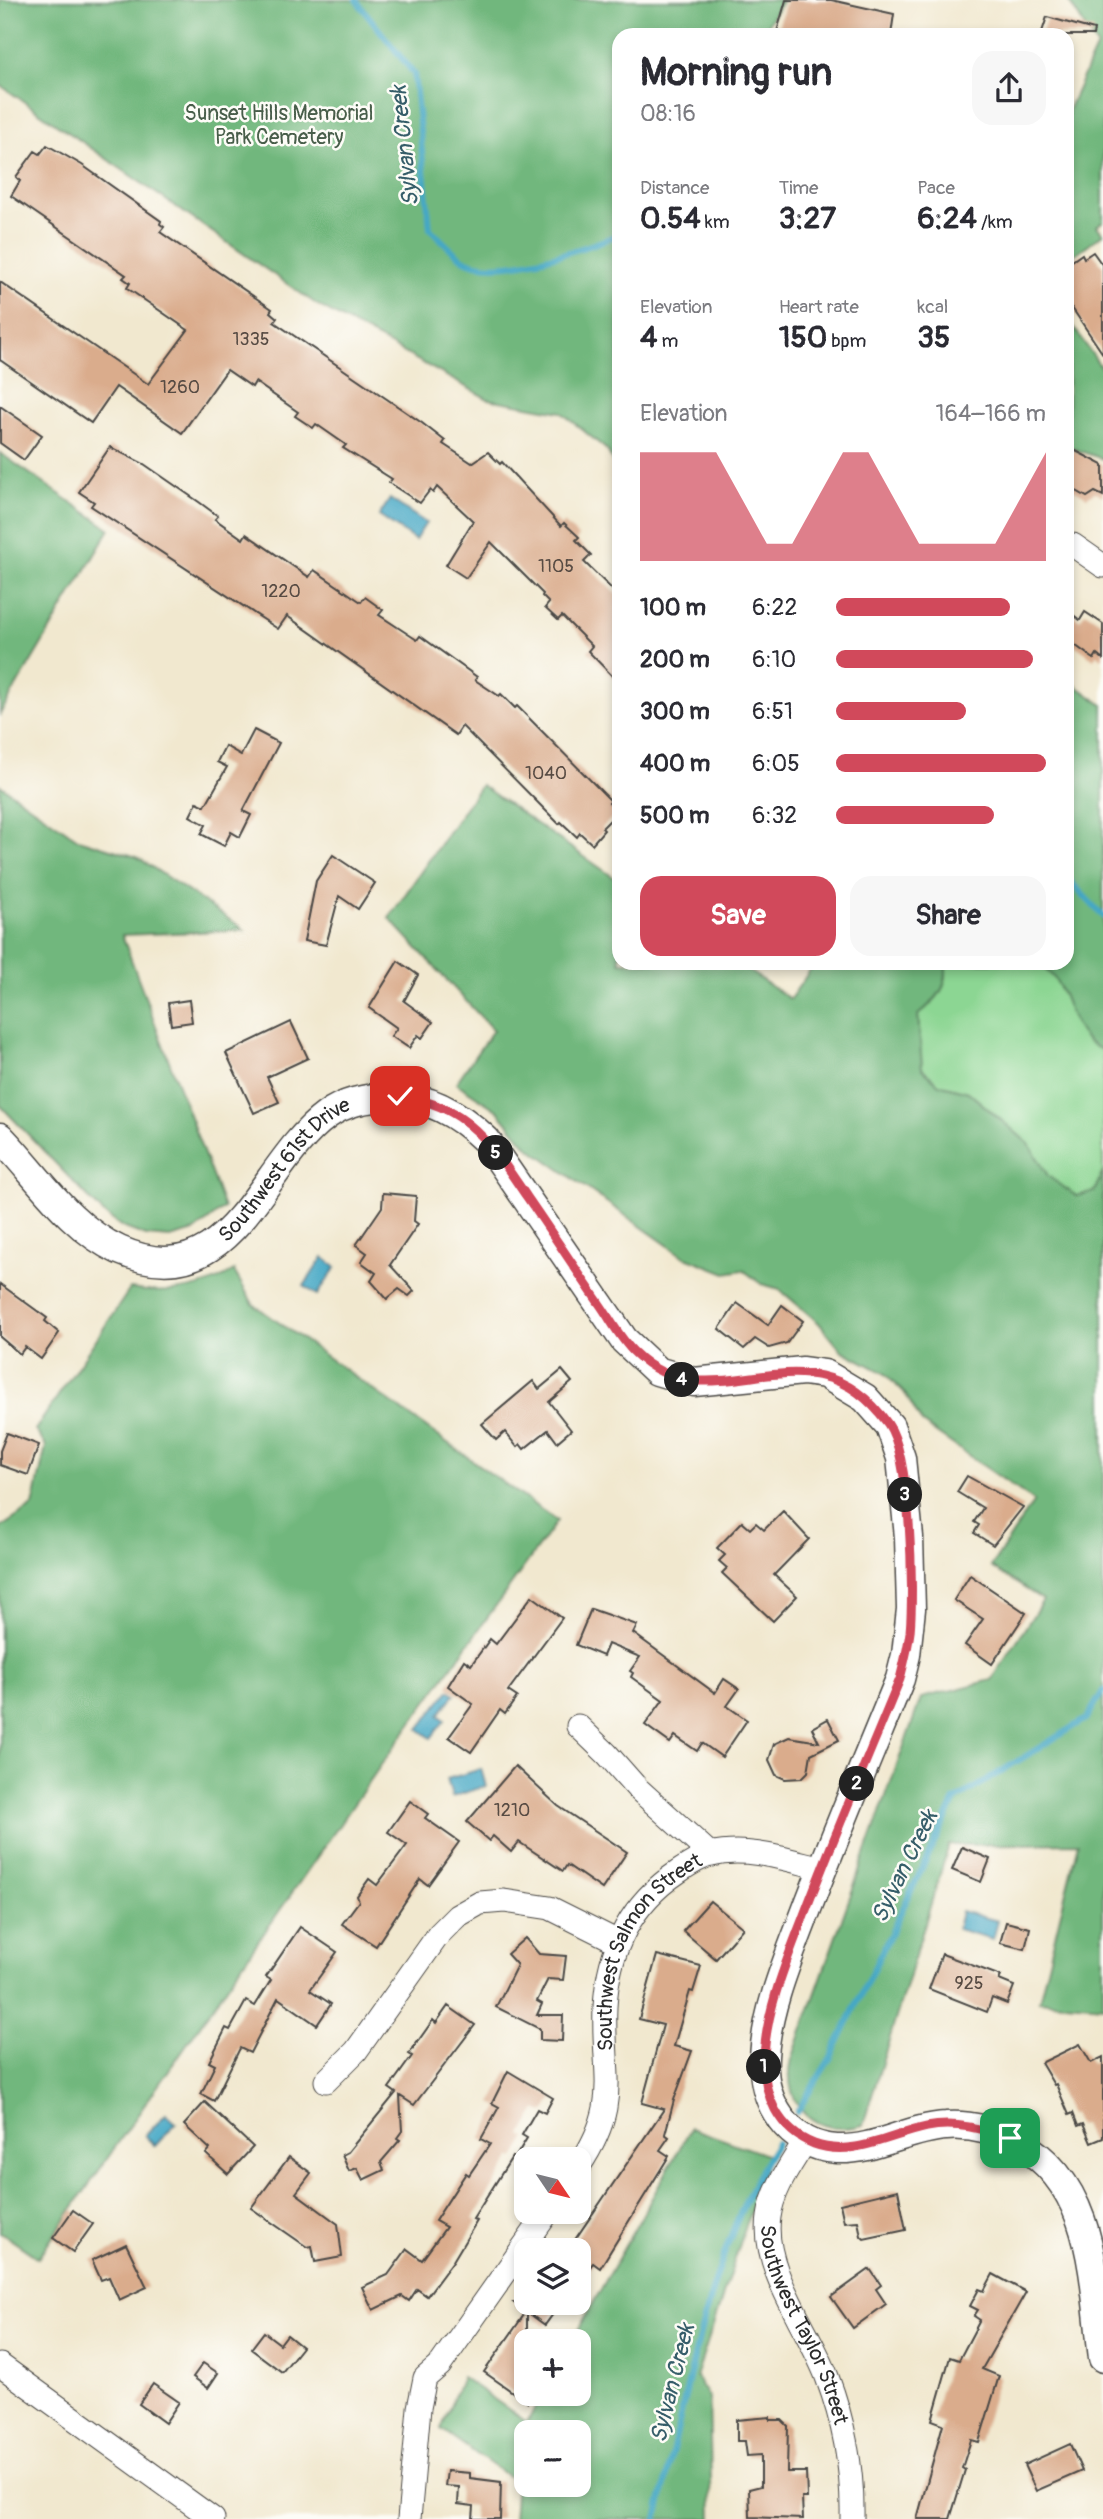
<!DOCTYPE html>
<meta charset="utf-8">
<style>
:root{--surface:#fff;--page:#f7f7f7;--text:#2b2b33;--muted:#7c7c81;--accent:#d1495b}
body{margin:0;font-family:Pangolin,sans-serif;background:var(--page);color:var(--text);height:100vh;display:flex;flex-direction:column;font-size:26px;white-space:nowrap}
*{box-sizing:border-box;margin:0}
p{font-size:23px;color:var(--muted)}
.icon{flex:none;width:38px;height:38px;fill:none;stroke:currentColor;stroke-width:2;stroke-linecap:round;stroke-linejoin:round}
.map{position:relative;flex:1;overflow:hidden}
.side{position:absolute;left:612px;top:28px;width:462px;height:942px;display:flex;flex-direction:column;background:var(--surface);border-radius:21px;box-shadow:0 4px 10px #0003}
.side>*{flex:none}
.needle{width:46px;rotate:125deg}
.tools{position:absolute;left:514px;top:2147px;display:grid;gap:14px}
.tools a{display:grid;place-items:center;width:77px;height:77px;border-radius:14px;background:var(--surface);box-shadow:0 4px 10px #0003;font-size:35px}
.pin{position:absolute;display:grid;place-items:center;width:60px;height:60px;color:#fff;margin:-30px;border-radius:14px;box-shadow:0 4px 10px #0006}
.km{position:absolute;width:35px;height:35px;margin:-18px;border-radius:50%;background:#222;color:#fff;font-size:19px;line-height:35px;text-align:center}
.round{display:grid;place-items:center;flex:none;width:74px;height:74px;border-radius:21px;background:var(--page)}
.headline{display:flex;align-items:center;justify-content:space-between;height:119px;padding:0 28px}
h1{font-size:38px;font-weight:700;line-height:52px}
.stats{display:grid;grid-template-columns:repeat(3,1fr);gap:10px;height:119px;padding:7px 28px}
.stats div{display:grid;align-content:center}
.stats b{font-size:30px;font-weight:700}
.stats small{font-size:19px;font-weight:400}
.stats p{font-size:19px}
.chart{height:196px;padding:14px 28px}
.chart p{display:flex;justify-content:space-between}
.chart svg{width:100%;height:126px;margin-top:7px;fill:var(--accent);opacity:.7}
.action{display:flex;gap:14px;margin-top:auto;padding:14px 28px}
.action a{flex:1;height:80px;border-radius:21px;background:var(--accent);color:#fff;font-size:28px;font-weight:700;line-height:80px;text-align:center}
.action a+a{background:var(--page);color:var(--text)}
ul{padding:0 28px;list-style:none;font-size:23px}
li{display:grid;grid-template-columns:112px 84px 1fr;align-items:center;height:52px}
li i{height:18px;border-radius:9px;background:var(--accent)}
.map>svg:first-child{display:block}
.green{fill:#8cd693;stroke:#5c805f;stroke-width:2}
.forest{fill:#71b77d;stroke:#4e7154;stroke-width:2;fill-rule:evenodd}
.water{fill:#45a7c5;stroke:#386978;stroke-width:2}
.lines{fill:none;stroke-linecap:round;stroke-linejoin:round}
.stream{stroke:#45a7c5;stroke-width:6}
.building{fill:#daac8c}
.minor-casing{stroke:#494744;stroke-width:25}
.tertiary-casing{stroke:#494744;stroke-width:31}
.minor{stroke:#fff;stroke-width:23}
.tertiary{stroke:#fff;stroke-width:28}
.route-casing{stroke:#fff;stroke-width:14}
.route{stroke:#d1495b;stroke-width:9}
.labels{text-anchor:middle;stroke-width:5;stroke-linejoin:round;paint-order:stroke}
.number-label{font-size:18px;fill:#574b43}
.park-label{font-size:21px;fill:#485e4a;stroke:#fdfcf7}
.street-label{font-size:21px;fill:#2b2b2b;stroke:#fdfcf7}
.water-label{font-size:23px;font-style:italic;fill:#355d69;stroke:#fdfcf7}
</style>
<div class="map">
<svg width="1103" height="2519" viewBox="0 0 1103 2519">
<rect width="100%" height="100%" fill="#fdfcf7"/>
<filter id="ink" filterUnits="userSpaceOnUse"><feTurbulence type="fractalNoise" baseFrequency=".0143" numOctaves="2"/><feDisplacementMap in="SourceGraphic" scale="14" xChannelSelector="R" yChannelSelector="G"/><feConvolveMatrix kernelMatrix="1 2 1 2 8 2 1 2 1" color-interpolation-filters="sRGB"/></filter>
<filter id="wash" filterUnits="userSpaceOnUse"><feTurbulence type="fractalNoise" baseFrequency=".00686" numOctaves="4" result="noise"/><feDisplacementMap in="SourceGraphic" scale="28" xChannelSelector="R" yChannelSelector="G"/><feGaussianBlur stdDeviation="1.57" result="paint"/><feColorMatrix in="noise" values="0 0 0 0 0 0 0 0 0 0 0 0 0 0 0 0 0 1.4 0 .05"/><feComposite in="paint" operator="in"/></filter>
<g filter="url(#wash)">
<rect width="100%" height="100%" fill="#f1e8cf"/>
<path class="green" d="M945 963H1037C1044 968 1053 975 1057 982 1071 1006 1073 1041 1103 1050V1172L1094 1192 1076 1196 1048 1176 1029 1144 968 1092 939 1085 922 1068 918 1015C936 1000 950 987 945 963Z"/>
<g class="forest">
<polygon points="0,0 783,0 761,35 620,35 619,472 607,450 561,412 488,399 319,306 0,85"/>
<polygon points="1068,0 1103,0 1103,221 1097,226 1103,234 1068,259 1068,110 1097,46"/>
<polygon points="1068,319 1103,370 1103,459 1068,447"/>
<polygon points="0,453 110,529 0,714"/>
<path d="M1068 680 1103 705V1050C1073 1041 1071 1006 1057 982 1053 975 1044 968 1037 963L1068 962Z"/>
<polygon points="0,785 78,839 137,857 245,930 122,935 224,1208 195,1231 170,1238 146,1236 122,1227 102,1212 0,1105"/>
<path d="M481 785 619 881 620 962 737 963 790 999 815 963H945C950 987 936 1000 918 1015L922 1069 939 1084 968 1092 1029 1144 1048 1176 1076 1196 1094 1192 1103 1172V2006L1039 2001 1078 1843 949 1845 863 2125C818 2139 780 2105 792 2059L921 1698 992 1680 1043 1600 991 1567 1034 1501 922 1423 906 1395 884 1373 841 1350 819 1323 779 1289 762 1284 743 1270 726 1273 683 1256 527 1146 498 1111 456 1083 493 1030 389 918Z"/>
<path d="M234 1271 253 1304 557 1521 381 1765 38 2258 0 2232V1528L33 1506 46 1446 35 1430 130 1289C167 1295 201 1291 234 1271Z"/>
<path d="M691 2128 769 2156 696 2377 709 2397 712 2519H513L516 2482 441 2429 462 2377 527 2422 543 2394H579V2342L572 2341ZM527 2432H579V2485H527Z"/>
</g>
<g class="water">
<polygon points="390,499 426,523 415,540 379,516"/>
<polygon points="323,1257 336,1267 317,1295 304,1286"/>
<polygon points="449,1690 455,1694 439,1715 445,1720 431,1738 419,1729"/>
<polygon points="481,1769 486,1786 452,1797 447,1779"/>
<polygon points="961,1911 998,1921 993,1939 957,1929"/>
<polygon points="166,2114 176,2123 155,2146 145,2136"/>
</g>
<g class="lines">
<g class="stream">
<path d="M356 0 414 74 430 229C441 238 454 255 467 261 501 277 586 248 620 234"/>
<polyline points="1068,879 1103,916"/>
<polyline points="797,2112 831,2057 955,1800 1087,1718 1103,1691"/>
<path d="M657 2519C687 2397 708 2249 777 2143"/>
</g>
</g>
<g id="blocks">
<g class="building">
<polygon points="786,0 831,0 894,14 891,35 776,35"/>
<polygon points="1047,17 1094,30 1093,35 1041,35"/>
<polygon points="47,145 82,165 161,221 160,224 164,227 160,232 272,309 270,312 277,318 274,322 422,423 445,441 443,444 472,463 488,452 500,464 502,462 561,526 564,523 579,537 576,540 591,555 584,562 620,597 620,684 588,651 592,646 562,616 558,620 545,608 549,603 542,596 543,594 491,542 466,578 446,565 473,521 437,487 433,493 430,490 420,503 389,483 392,479 343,448 346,445 316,424 313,428 295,416 298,412 255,382 252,387 227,370 182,433 116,387 91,423 0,360 0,282 148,384 188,330 127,288 130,283 123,278 126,275 11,196 20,181 16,177 35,151 40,154"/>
<polygon points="1093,252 1103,266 1103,354 1068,302 1068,264 1082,254 1084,258"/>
<polygon points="0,406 42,435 24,460 0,443"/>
<polygon points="110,447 144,464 199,502 218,516 215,519 243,539 246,534 309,577 314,570 361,602 365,597 383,610 379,615 417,640 420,636 477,677 475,680 499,696 501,694 515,708 517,706 611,801 609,803 618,812 602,828 604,830 592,844 580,833 577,837 561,822 559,824 462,726 456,735 287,616 278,629 91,506 94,502 79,492"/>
<polygon points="1074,450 1103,465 1103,496 1095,492 1087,497 1068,486 1068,461"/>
<polygon points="1068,611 1080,620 1085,612 1103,624 1103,659 1097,654 1094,659 1068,640"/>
<polygon points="254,730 279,743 243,811 251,815 240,837 231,832 224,846 201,834 206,825 190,816 197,802 205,806 227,767 217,762 225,746 241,755"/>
<polygon points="333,855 375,883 358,909 339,896 326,945 304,941 316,881"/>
<polygon points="398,961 418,975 404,1001 433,1022 422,1038 418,1035 409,1048 391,1036 397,1028 369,1008"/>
<polygon points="189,1000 192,1022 171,1025 168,1003"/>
<polygon points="291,1022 308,1058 267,1077 279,1102 254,1113 226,1053"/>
<polygon points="383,1193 416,1196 414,1221 418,1224 390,1265 414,1291 409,1296 399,1289 387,1299 371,1281 376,1273 361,1262 367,1253 356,1245 382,1207"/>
<polygon points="0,1284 47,1318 45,1321 59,1333 41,1359 25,1347 20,1354 0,1337"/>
<polygon points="737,1303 768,1325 782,1305 803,1321 787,1343 769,1348 755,1339 744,1349 719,1329"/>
<polygon points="562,1370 572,1382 549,1402 571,1430 557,1442 548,1430 524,1449 520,1444 517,1447 505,1432 496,1440 482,1424 533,1381 539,1389"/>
<polygon points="7,1433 39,1445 28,1475 0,1465 0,1451"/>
<polygon points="967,1476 1023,1507 993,1545 974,1533 979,1525 974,1522 983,1508 957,1492"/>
<polygon points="783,1511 809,1539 774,1575 797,1596 773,1621 722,1573 727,1568 719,1561 725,1555 717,1548 742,1522 750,1529 756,1523 764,1530"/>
<polygon points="970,1575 1026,1613 992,1664 965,1645 983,1619 954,1600"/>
<polygon points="532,1596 562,1618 508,1691 517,1697 505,1714 500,1710 471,1752 449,1737 473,1704 448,1686 464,1660 471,1665 490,1639 496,1644"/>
<polygon points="591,1609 637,1625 633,1633 715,1693 724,1679 739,1689 727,1706 747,1720 722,1757 702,1743 697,1751 675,1736 670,1743 645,1725 663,1700 631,1677 633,1673 630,1671 640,1657 608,1644 603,1656 576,1645"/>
<polygon points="828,1719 839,1740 811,1754 808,1772 802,1778 785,1779 776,1775 769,1760 774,1744 789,1737 819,1742 812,1728"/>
<polygon points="515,1766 558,1806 627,1852 602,1889 567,1865 563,1871 519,1842 511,1852 493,1836 489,1841 467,1822"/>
<polygon points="410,1801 428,1814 425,1818 459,1842 428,1885 420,1879 376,1946 342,1924 359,1901 357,1896 369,1879 377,1885 407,1845 388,1832"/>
<polygon points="962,1847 990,1859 981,1882 952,1870"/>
<polygon points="710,1901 743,1928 716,1959 683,1931"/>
<polygon points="1006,1922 1030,1928 1025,1949 1000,1943"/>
<polygon points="300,1927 337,1952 310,1990 331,2004 317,2025 278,1998 250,2053 240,2048 214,2101 201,2094 215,2065 209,2062 226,2028 230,2030 246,2001 255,2006 271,1980 266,1977"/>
<polygon points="525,1938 539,1954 566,1956 563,1980 548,1979 537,2001 542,2004 537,2015 563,2015 562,2041 540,2040 540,2029 496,2007 517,1965 507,1954"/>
<polygon points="942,1954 1001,1976 999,1980 1014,1986 1007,2004 992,1998 987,2012 929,1989"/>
<polygon points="657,1955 701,1966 693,1992 690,1991 674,2046 692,2051 674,2100 665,2134 669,2137 660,2150 669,2156 600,2268 593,2263 579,2282 579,2250 570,2247 664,2109 642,2103 663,2025 639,2019"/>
<polygon points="448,2006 475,2025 414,2105 400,2096 402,2131 397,2138 400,2140 381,2162 384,2170 363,2180 357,2168 349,2171 342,2155 348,2152 396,2093 389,2088 412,2056 409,2054 433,2020 436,2023"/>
<polygon points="1080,2044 1091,2063 1103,2057 1103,2138 1091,2143 1083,2124 1078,2126 1073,2113 1069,2115 1056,2084 1054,2085 1041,2063"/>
<polygon points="508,2071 553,2098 545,2113 537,2109 522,2135 527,2138 515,2158 512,2157 473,2219 477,2221 453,2261 427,2296 417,2289 409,2301 402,2296 373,2310 362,2287 388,2275 407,2249 422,2260 446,2227 435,2221 466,2173 469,2175 490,2144 481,2139 499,2107 492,2103"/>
<polygon points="205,2102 253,2147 228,2174 206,2154 210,2149 184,2125"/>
<polygon points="289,2157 311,2173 296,2193 338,2224 342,2257 315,2262 312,2246 307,2247 251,2208"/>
<polygon points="898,2190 906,2230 864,2239 861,2236 858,2221 844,2222 840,2204"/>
<polygon points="73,2210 93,2224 73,2252 53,2238"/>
<polygon points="126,2244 147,2287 119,2300 109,2277 101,2280 92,2260"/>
<polygon points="870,2269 881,2285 876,2289 886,2304 853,2328 831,2297"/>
<polygon points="993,2274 1026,2292 982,2369 999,2376 979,2442 971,2440 962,2468 965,2470 950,2519 917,2519 943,2424 932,2420 950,2357 959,2360 980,2320 974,2316 978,2310 970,2306 979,2289 984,2291"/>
<polygon points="514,2303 561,2303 545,2325 527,2312 527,2402 484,2372 526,2312"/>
<polygon points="264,2332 280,2344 287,2335 302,2347 282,2372 251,2349"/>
<polygon points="203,2363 218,2373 208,2388 193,2377"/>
<polygon points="153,2384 179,2402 165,2423 139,2404"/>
<polygon points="770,2417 770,2420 782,2420 788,2426 787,2472 806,2472 807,2498 802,2498 803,2519 750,2517 749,2489 761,2486 761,2455 747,2456 745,2441 737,2441 737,2420"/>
<polygon points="1070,2444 1082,2471 1036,2491 1024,2465"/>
<polygon points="447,2471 470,2473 470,2478 501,2482 500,2519 473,2519 474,2506 458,2504 459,2487 445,2486"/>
</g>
</g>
</g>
<g filter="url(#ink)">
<use href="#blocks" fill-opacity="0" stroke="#494744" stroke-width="2"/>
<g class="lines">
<defs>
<g id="minor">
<polyline points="1073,545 1103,566"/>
<polyline points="578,1726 607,1754 637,1788 711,1855"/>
<polyline points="326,2081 356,2051 439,1934 457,1916 480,1903 504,1901 550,1908 618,1942"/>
<path id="s1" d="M806 2140C791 2165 773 2188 769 2217 761 2269 809 2329 827 2377 844 2422 853 2471 852 2519"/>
<path id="s2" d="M579 2166C622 2102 602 2076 605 2007 608 1950 630 1904 678 1872 687 1866 700 1857 711 1855 747 1846 788 1860 822 1868"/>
<polyline points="0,2365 213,2519"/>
<polyline points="409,2519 419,2408 425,2378 440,2365 548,2212"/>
</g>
<g id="tertiary">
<path id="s3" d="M0 1137C37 1175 69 1227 119 1250 232 1300 258 1165 327 1115 346 1101 369 1097 393 1097 430 1096 460 1115 486 1140L624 1340 657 1371 694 1382 803 1371 825 1374 865 1398 890 1426 901 1458 909 1537 911 1609 906 1655 900 1679C868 1757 835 1835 805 1914 788 1959 767 2008 764 2056 761 2102 788 2146 837 2149 874 2151 909 2128 946 2126 970 2124 996 2131 1017 2142 1096 2185 1093 2279 1103 2358"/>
</g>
</defs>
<use href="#minor" class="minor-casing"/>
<use href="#tertiary" class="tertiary-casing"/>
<use href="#minor" class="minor"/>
<use href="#tertiary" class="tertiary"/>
</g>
</g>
<g class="lines" filter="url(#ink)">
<defs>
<path id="route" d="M400 1096C421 1099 441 1105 459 1117 489 1137 507 1168 527 1197 552 1233 576 1270 601 1306 612 1322 621 1340 635 1353 713 1429 810 1314 888 1424 911 1456 914 1590 910 1632 908 1648 904 1663 900 1679 868 1757 834 1836 804 1915 787 1960 766 2009 764 2058 763 2095 778 2130 814 2144 852 2158 889 2135 927 2127 955 2121 983 2129 1010 2138"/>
</defs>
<use href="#route" class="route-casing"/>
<use href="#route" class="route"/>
</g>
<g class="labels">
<g class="number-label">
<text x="251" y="345">1335</text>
<text x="180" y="393">1260</text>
<text x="556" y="572">1105</text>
<text x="281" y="597">1220</text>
<text x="546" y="779">1040</text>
<text x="512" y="1816">1210</text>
<text x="969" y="1989">925</text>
</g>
<g class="park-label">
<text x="279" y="120">Sunset Hills Memorial<tspan x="279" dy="24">Park Cemetery</tspan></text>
</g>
<g class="street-label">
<text dy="7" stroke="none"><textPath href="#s3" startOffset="369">Southwest 61st Drive</textPath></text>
<text dy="7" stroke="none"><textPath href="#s2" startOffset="236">Southwest Salmon Street</textPath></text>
<text dy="7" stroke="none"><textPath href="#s1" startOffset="201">Southwest Taylor Street</textPath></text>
</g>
<g class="water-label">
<text transform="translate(404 146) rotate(-96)" y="8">Sylvan Creek</text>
<text transform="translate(904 1866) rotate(-64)" y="8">Sylvan Creek</text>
<text transform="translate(672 2383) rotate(-76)" y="8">Sylvan Creek</text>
</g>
</g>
</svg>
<div class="tools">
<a><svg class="needle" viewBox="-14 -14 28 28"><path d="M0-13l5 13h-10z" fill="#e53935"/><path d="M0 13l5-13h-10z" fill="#7c7c81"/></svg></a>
<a><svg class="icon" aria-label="layers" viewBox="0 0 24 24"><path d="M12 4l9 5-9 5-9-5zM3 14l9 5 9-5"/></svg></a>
<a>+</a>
<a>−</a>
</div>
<div class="pin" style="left:1010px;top:2138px;background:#1e9e55"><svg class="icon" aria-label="arrive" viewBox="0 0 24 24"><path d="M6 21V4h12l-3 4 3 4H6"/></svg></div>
<div class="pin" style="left:400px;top:1096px;background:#d93025"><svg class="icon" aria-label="check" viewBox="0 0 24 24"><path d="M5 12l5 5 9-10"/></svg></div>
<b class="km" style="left:764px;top:2067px">1</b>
<b class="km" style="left:857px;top:1784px">2</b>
<b class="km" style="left:905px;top:1495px">3</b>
<b class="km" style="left:682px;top:1380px">4</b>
<b class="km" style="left:496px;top:1153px">5</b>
<section class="side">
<div class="headline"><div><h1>Morning run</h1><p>08:16</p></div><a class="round"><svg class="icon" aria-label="share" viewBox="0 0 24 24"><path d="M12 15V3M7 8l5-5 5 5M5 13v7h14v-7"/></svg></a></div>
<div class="stats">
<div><p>Distance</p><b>0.54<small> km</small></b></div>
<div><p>Time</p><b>3:27</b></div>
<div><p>Pace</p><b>6:24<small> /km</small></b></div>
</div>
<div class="stats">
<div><p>Elevation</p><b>4<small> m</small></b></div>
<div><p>Heart rate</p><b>150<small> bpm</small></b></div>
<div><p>kcal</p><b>35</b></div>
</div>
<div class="chart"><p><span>Elevation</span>164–166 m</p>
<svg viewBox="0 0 160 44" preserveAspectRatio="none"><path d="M0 44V6L10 6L20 6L30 6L40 22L50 38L60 38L70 22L80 6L90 6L100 22L110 38L120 38L130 38L140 38L150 22L160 6V44z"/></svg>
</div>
<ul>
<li><b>100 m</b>6:22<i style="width:83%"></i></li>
<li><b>200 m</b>6:10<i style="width:94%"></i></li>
<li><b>300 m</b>6:51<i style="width:62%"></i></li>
<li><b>400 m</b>6:05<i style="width:100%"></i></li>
<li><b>500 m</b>6:32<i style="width:75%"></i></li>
</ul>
<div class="action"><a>Save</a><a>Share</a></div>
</section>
</div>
